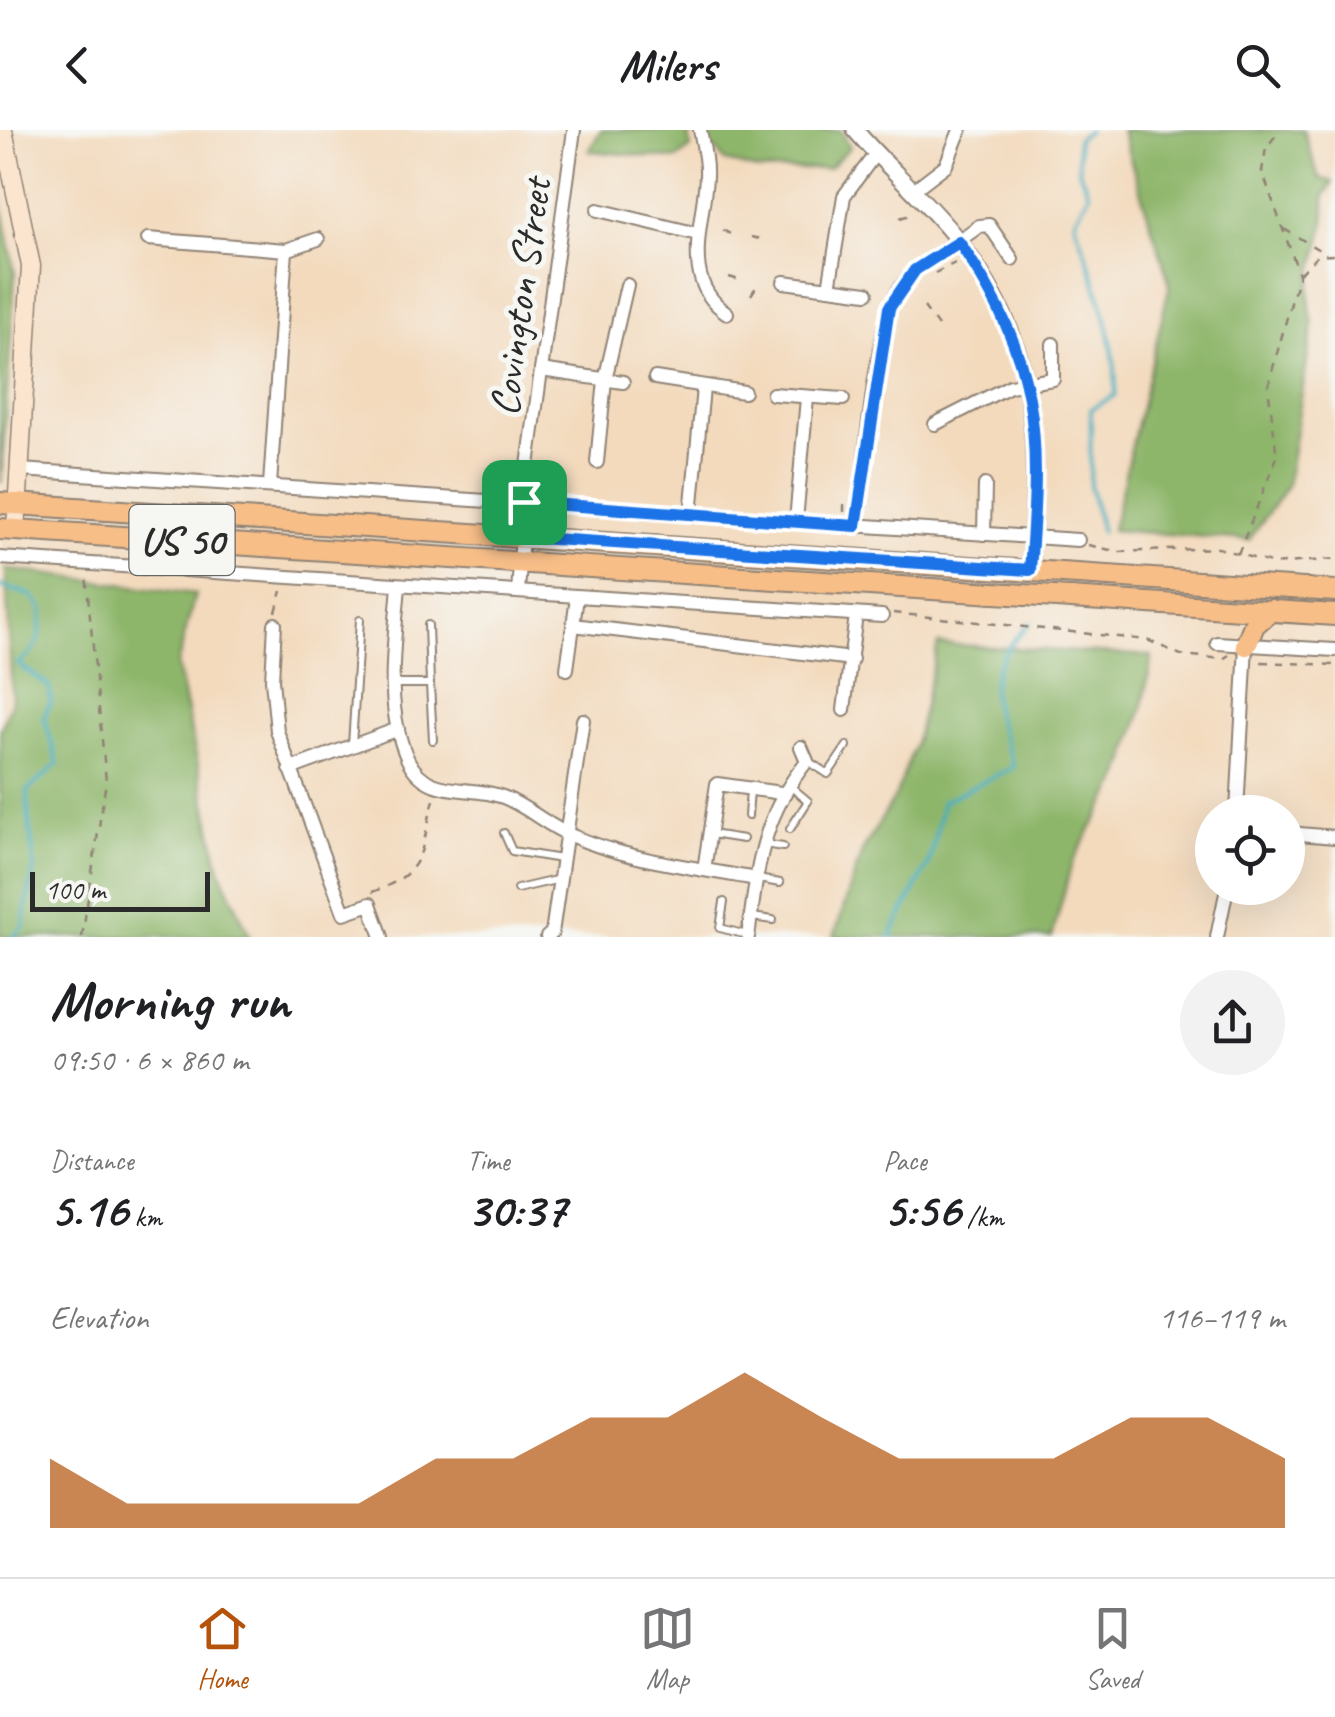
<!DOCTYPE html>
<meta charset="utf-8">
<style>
:root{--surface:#fff;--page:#f2f2f2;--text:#202124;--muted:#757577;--line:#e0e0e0;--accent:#b45309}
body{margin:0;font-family:Caveat,sans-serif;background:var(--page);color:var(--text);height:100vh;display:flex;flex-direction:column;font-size:38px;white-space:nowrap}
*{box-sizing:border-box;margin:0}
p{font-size:32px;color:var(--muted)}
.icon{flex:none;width:55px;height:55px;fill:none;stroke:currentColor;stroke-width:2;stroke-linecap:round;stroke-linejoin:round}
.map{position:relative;height:807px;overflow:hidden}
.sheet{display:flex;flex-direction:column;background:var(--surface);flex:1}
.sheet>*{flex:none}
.controls{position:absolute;left:1195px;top:665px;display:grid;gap:20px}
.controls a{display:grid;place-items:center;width:110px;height:110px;border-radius:50%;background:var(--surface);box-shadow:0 10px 40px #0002;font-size:50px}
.scale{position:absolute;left:30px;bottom:25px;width:180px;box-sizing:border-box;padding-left:10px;border:5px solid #2b2b2b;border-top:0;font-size:28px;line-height:35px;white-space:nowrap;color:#2b2b2b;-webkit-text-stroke:8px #f6f6f2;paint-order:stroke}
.pin{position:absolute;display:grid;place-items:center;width:85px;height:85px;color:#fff;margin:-42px;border-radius:20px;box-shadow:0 5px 15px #0006}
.round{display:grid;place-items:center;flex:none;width:105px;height:105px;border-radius:52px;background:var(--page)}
.headline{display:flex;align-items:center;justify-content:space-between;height:170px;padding:0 50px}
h1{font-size:55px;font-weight:800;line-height:75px}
.figures{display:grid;grid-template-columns:repeat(3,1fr);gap:15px;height:170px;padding:10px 50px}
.figures div{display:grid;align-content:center}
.figures b{font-size:50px;font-weight:800}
.figures small{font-size:28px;font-weight:400}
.figures p{font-size:28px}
.chart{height:280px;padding:20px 50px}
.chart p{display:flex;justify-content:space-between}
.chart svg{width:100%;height:180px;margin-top:10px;fill:var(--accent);opacity:.7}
header{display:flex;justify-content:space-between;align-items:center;height:130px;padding:0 50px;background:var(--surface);font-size:45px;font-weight:800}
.menu{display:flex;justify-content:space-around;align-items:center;height:140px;border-top:2px solid var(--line);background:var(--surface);font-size:28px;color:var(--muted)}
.menu a{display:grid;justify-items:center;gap:5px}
.menu .on{color:var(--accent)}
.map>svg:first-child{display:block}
.forest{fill:#8eb66b;stroke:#5c704b;stroke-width:2.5}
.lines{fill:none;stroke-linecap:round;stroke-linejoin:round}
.stream{stroke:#41adbf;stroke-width:4}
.service-casing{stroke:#8f8274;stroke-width:10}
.minor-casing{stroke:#8f8274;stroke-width:16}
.tertiary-casing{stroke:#8f8274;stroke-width:19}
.secondary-casing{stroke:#8f8274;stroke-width:21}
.primary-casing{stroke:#8f8274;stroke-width:24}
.path{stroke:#8f8274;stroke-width:2.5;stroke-dasharray:8 8;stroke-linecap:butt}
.service{stroke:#fff;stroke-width:6}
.minor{stroke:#fff;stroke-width:12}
.tertiary{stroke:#fff;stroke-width:15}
.secondary{stroke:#fce5cf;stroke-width:18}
.primary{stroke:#f7be88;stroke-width:20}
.route-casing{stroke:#fff;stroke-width:20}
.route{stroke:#1a73e8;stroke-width:12}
.labels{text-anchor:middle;stroke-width:10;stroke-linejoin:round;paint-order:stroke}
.shield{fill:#f6f6f2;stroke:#686867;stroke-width:2.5}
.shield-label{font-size:40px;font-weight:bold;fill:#2b2b2b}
.street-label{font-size:42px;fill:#2b2b2b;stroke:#f6f6f2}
</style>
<header><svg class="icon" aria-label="back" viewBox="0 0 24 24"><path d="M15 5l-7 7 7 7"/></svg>Milers<svg class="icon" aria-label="search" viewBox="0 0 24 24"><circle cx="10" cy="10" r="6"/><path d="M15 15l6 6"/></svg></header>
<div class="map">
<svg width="1335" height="807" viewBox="0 0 1335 807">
<rect width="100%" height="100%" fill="#f6f6f2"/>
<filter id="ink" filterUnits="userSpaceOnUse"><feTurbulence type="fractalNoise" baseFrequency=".01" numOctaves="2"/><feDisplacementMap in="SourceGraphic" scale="20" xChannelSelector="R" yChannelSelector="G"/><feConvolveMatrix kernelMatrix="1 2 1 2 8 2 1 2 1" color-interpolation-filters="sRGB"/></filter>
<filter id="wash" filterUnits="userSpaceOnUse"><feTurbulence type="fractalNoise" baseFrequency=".0048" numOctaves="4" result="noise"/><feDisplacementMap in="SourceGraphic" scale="40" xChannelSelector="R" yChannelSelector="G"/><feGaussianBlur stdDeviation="2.25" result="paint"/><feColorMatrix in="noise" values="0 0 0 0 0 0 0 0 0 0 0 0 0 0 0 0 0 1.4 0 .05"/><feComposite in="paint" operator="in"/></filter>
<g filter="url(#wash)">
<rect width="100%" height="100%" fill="#f3dabd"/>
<g class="forest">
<polygon points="601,0 687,0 691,18 677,29 589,21"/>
<polygon points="705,0 841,0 850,17 829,38 760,41 724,31 718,21 709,19"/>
<path d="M1121 0H1303L1319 48 1333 52 1324 66C1331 114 1299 146 1313 193L1287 356 1249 410 1112 400 1170 154Z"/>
<polygon points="0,65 15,144 1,352 0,352"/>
<polygon points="6,439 195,464 177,535 220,740 250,807 0,807 0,601 12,571"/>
<polygon points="938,514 1152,526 1142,580 1120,648 1072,733 1052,807 834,807 862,722 896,665 915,614"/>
</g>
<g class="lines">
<g class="stream">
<path d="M1088 0 1077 9 1079 41 1089 63 1074 92C1091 135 1120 219 1115 265L1091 279 1090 356 1101 402"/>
<path d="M0 456 31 465 42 478C41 505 41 518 18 534L49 556 51 571 44 587 58 634 28 660C27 691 31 704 34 732 35 746 24 772 25 795L13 807"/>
<path d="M890 807 929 733 943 671 1014 637C991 570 975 548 1030 493"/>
</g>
</g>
</g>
<g filter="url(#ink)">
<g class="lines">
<defs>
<g id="service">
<polyline points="428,495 430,554"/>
<polyline points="395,554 430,554 433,610"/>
<polyline points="352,615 360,490"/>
<polyline points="808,631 828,644 847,616"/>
<polyline points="789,655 808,671 790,699"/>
<polyline points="748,686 750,660"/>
<polyline points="504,703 512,721 561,729"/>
<polyline points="711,704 743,709"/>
<polyline points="764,714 783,717"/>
<polyline points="758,749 780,753"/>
<polyline points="517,759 560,749"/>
<polyline points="724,772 720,798 747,805"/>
<polyline points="752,787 773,790"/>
</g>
<g id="minor">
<path d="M700 0C703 15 707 31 706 46 704 94 679 151 727 183"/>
<polyline points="912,61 946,35 960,0"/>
<polyline points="598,80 698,104"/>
<polyline points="148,109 286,120 318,109"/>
<polyline points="784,152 867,163"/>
<polyline points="829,158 844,66 876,23"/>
<polyline points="541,240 623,252"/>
<polyline points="655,248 744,262"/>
<polyline points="773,264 843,269"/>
<polyline points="935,294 1010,256 1053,249 1053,214"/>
<polyline points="597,332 605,250 627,155"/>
<polyline points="20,340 1078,410"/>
<polyline points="270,355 286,120"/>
<polyline points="691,384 703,258"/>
<polyline points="796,391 807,268"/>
<path d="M857 395C864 345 875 192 900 158 919 131 954 116 979 96L989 95 1012 129"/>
<polyline points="984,404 985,355"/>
<polyline points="0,428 882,486"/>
<path d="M399 455C395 511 383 576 408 630 428 670 469 654 503 667 527 676 546 695 570 705 630 731 692 737 756 749"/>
<polyline points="518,462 526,350 574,0"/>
<polyline points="275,494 272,550 277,601 344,783 370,774 382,807"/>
<polyline points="573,495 852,529"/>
<polyline points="1217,513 1335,520"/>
<polyline points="567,539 577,467"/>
<polyline points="844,580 856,485"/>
<polyline points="290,639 398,599"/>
<polyline points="1237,682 1246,515"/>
<polyline points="1288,703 1335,707"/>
<polyline points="704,740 717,654 781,663"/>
<polyline points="547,807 552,803 583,590"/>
<path d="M748 807C758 736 761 688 807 631L801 617"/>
<polyline points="1217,807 1227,758"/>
</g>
<path id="tertiary" d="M855 0C888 39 929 72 960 113 1040 219 1040 313 1030 441"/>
<polyline id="secondary" points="3,0 31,136 16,400"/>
<g id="primary">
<polyline points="0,373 1335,461"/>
<polyline points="0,399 1335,485"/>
<polyline points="1246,515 1254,495 1271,480"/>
</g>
</defs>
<use href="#service" class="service-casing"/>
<use href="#minor" class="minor-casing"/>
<use href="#tertiary" class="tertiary-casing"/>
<use href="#secondary" class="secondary-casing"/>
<use href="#primary" class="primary-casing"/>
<g class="path">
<polyline points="900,88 913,84"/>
<polyline points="1284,99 1326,124"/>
<polyline points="723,100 732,105"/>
<polyline points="751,107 760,109"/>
<polyline points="935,143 955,133"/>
<polyline points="1300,143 1317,126 1335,125"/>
<polyline points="729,147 739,150"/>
<polyline points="751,165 758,154"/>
<polyline points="924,177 938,196"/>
<polyline points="844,382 844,368"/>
<polyline points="1088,415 1119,422 1218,418 1274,434 1335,429"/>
<polyline points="1238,424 1277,327 1268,256 1299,144 1262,41 1266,18 1280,0"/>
<polyline points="276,482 282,461"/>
<polyline points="893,483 1147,510 1181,525 1223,529 1229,525"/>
<polyline points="1261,532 1335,535"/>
<path d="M372 762C429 742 419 720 434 670"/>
<polyline points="82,807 106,651 86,445"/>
</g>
<use href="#service" class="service"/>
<use href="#minor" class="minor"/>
<use href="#tertiary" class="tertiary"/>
<use href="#secondary" class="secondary"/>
<use href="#primary" class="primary"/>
</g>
</g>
<g class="lines" filter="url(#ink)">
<defs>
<path id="route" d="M959 112C1040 232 1041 300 1030 440L522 407 524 372 856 396 889 178 915 140Z"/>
</defs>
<use href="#route" class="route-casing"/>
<use href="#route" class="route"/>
</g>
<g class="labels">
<rect class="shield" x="129.5" y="375" width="105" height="70" rx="8"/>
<g class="shield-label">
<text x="182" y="424">US 50</text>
</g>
<g class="street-label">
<text transform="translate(519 167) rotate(-82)" y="15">Covington Street</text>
</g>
</g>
</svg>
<div class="controls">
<a><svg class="icon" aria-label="locate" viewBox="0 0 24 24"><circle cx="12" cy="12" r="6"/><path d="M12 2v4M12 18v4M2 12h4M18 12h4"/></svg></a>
</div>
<div class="scale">100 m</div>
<div class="pin" style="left:524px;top:372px;background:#1e9e55"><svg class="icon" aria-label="arrive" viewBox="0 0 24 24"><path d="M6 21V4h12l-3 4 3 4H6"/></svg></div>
</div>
<section class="sheet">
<div class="headline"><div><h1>Morning run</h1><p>09:50 · 6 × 860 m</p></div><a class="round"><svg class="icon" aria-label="share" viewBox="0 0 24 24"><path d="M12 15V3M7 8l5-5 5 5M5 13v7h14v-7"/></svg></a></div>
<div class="figures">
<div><p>Distance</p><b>5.16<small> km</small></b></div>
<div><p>Time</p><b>30:37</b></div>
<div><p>Pace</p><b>5:56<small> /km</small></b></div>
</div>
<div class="chart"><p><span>Elevation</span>116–119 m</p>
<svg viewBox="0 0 160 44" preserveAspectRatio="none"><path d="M0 44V27L10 38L20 38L30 38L40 38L50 27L60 27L70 17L80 17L90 6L100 17L110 27L120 27L130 27L140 17L150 17L160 27V44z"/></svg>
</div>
</section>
<nav class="menu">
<a class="on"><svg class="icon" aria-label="home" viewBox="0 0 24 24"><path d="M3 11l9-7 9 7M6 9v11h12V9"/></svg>Home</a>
<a><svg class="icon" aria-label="map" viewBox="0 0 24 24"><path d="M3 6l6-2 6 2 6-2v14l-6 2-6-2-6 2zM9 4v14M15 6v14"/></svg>Map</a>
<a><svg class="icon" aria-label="saved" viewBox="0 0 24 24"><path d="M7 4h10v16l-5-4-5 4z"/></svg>Saved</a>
</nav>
